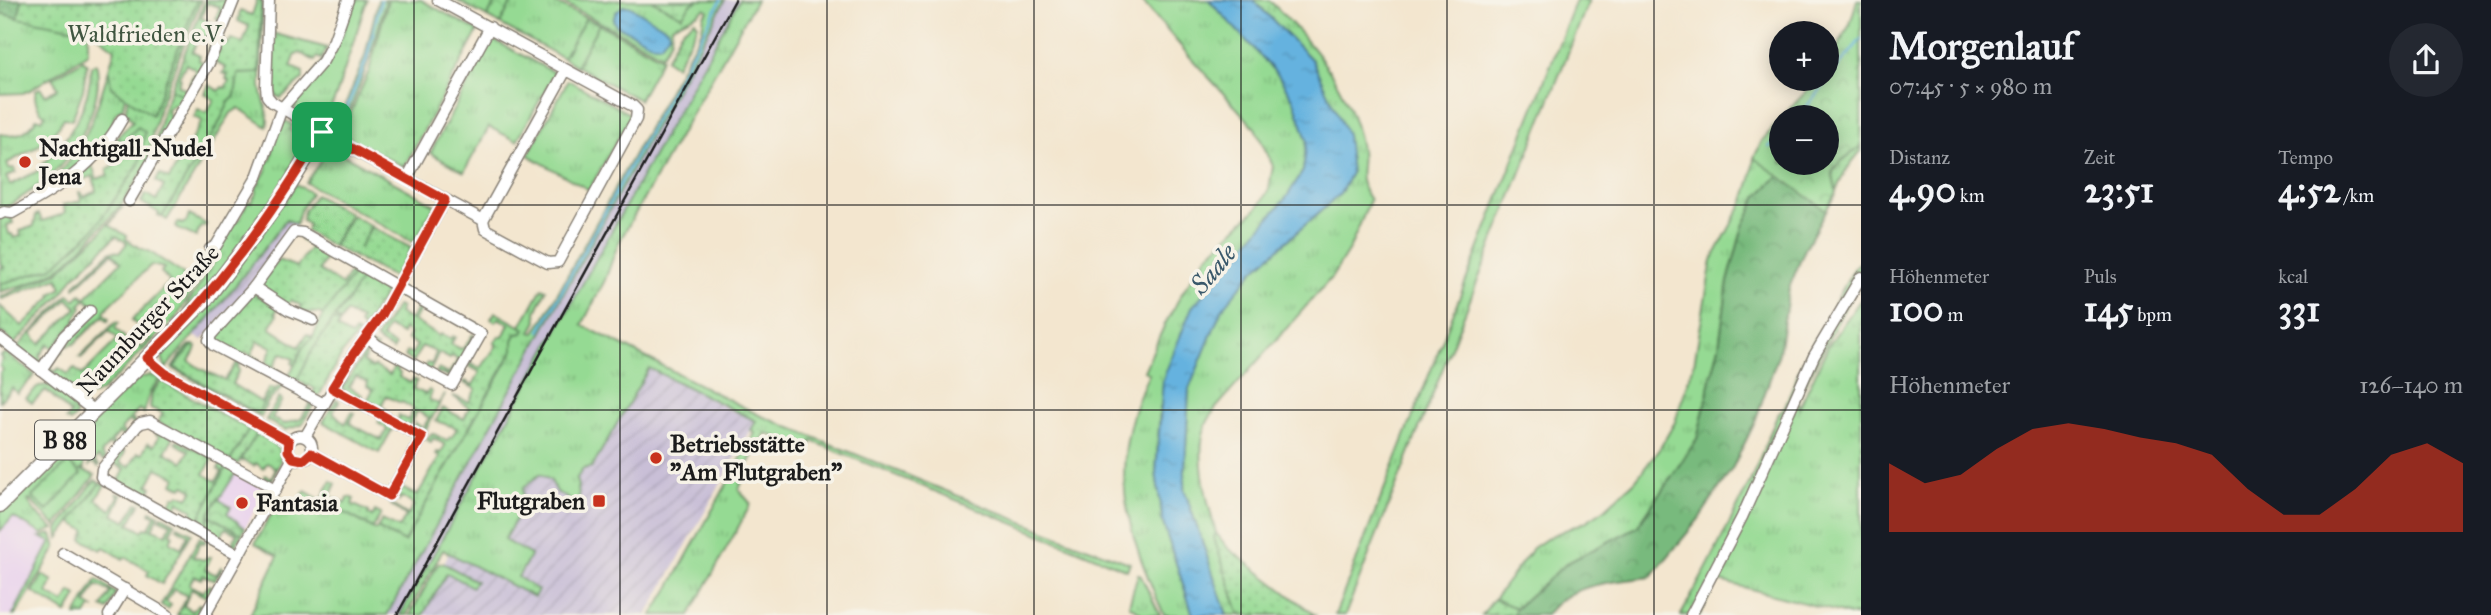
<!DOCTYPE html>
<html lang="de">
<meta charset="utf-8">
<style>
:root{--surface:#171b24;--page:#242831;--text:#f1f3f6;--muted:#9ea1a6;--accent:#c8321e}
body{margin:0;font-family:"IM FELL Great Primer",serif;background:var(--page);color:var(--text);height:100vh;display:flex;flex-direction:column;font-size:26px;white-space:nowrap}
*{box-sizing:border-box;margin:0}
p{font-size:23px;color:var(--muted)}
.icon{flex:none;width:38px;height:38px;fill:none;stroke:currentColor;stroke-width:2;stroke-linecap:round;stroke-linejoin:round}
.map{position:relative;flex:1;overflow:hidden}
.details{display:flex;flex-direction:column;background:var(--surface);width:630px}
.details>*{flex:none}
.controls{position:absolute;left:1769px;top:21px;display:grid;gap:14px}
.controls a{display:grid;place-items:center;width:70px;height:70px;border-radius:50%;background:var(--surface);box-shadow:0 4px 18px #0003;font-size:35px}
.pin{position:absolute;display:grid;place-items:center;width:60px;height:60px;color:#fff;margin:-30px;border-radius:14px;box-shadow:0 4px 10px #0006}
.round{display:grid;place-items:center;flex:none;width:74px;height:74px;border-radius:37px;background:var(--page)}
.head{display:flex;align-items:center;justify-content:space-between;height:119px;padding:0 28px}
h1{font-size:38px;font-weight:700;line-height:52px}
.figures{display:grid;grid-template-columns:repeat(3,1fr);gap:10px;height:119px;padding:7px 28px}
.figures div{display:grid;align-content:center}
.figures b{font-size:35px;font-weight:700}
.figures small{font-size:19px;font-weight:400}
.figures p{font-size:19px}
.chart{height:196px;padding:14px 28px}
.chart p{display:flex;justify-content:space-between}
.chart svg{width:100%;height:126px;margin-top:7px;fill:var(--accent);opacity:.7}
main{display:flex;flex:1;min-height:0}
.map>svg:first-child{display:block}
.built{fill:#e9d2ed}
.industrial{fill:url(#industrial-furrows)}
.railway{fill:#c9bfd7}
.grass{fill:url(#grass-tufts);stroke:#587b58;stroke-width:2;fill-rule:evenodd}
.forest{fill:url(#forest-crowns);stroke:#4a6b4c;stroke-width:2}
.wetland{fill:url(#wetland-marsh);stroke:#587b58;stroke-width:2}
.park{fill:url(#park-crowns);stroke:#587b58;stroke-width:2}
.garden{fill:url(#garden-dots);stroke:#587b58;stroke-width:2}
.water{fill:url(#water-ripples);stroke:#40677e;stroke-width:2}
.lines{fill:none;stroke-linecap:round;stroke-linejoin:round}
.stream{stroke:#65b2df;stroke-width:2.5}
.minor-casing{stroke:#888176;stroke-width:13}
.major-casing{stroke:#888176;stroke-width:17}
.minor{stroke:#fff;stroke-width:10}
.major{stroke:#fff;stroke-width:14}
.rail{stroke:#1c1c1c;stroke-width:2.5}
.route-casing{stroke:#fff;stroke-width:14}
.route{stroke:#c8321e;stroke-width:9}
.grid{fill:none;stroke:#1c1c1c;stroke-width:2;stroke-opacity:0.55}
.poi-dot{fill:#c8321e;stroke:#f7f3e8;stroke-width:2.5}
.labels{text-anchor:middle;stroke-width:7;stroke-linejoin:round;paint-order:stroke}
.shield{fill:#f7f3e8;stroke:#5e5c59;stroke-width:2}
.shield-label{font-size:23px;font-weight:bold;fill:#1c1c1c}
.park-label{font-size:24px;fill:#405540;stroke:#f7f3e8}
.poi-label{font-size:24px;font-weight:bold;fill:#1c1c1c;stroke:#f7f3e8;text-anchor:start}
.street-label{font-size:24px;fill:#1c1c1c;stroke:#f7f3e8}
.water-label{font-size:26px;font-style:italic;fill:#39586a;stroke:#f7f3e8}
</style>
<main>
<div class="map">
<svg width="1861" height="615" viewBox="0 0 1861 615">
<defs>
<pattern id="industrial-furrows" width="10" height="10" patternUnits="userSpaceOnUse" patternTransform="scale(1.75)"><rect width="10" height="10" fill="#c9bfd7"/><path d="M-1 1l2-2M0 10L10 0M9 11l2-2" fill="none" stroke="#aca4b8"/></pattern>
<pattern id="grass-tufts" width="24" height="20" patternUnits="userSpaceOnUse" patternTransform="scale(1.75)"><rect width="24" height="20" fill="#95da93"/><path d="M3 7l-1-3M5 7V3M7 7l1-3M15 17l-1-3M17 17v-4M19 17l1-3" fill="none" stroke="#80ba7e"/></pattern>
<pattern id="forest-crowns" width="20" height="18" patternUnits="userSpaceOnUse" patternTransform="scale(1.75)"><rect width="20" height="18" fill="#78ba7d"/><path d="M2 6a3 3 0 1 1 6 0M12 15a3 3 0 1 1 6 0" fill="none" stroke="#679f6b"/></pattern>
<pattern id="wetland-marsh" width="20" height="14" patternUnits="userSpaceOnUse" patternTransform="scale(1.75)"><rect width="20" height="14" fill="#95da93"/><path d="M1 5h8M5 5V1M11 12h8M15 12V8" fill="none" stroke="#80ba7e"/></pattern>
<pattern id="park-crowns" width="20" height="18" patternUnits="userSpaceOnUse" patternTransform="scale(1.75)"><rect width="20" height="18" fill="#95da93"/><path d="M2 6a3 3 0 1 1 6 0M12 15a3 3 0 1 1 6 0" fill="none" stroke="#80ba7e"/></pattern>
<pattern id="garden-dots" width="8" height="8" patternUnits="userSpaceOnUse" patternTransform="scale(1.75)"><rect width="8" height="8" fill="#95da93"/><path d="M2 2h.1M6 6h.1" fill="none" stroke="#80ba7e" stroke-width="1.8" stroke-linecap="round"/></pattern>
<pattern id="water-ripples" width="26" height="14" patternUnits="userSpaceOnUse" patternTransform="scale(1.75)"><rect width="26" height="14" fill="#65b2df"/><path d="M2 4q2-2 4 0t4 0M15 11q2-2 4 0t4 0" fill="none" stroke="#5798bf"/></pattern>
</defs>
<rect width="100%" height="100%" fill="#f7f3e8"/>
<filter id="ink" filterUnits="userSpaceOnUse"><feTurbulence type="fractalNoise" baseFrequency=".0143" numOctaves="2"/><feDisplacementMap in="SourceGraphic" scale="14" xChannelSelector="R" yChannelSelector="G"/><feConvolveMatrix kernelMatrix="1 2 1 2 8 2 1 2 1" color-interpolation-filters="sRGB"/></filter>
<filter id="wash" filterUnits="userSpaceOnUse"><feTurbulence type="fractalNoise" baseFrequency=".00686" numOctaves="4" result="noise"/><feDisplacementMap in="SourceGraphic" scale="28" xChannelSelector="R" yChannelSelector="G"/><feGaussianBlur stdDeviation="1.57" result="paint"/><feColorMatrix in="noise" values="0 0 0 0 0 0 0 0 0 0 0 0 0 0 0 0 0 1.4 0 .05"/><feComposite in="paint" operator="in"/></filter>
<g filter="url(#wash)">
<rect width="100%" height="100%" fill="#f3e6cf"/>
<g class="built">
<polygon points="237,471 266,490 245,528 226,513 230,506 218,499"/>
<polygon points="13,517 51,541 13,615 0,615 0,531"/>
</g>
<g class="industrial">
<polygon points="286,219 296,224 295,228 251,284 203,340 194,336 240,281"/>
<polygon points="649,367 728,409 756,421 647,615 413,615 449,553 534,597 538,590 518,578 503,540 522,508 523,488 539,474 551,481 558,492 576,487 576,478 583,469 593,467"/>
</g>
<polygon class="railway" points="725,0 739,0 400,615 387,615"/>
<g class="grass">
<polygon points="197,0 201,0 159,108 151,141 149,162 121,205 76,254 56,271 30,283 0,292 0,284 53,267 94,229 139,164 117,137 133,121 125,113 128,99 152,114"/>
<path d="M261 0H263L261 86C262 101 271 112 267 127L239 108 231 113 167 220 162 217 218 125 229 102 235 96 238 74 259 72Z"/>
<path d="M352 0H367L336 96 330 109 328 108C318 119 306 114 294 108L293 103 339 38 342 37 347 15 350 14 354 2Z"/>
<path d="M378 0H386C376 41 363 80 346 118L341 116 365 56Z"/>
<polygon points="388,0 421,0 478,31 404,167 345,136 343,131 369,71"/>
<polygon points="456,0 497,0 487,17"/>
<polygon points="513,0 550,0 586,18 563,58 500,24"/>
<polygon points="558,0 725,0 387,615 250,615 278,556 255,543 281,497 296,506 305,491 376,530 377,528 404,542 513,351 513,340 516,334 523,333 525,329 521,326 542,288 546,290 536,312 537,321 531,332 534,333 543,320 702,30 704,15 708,11 705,8 697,14 672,26 671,39 662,55"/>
<polygon points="739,0 756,0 618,244 605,280 582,325 759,415 1072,542 1130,563 1127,570 812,441 809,450 766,433 749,462 739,490 751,504 690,615 652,615 668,590 755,433 751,430 756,421 649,368 592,467 583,469 577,478 580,506 557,492 551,481 540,474 523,488 522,508 504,540 531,555 518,577 538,590 534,597 443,550 406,615 400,615"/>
<path d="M1141 0H1209L1278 75 1294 101 1307 140 1303 171 1160 407 1156 472 1163 523 1193 615H1164C1125 528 1105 464 1149 374L1144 371 1165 324 1185 288 1208 255 1259 206 1269 189 1273 166 1255 128 1191 58Z"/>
<path d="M1253 0H1269C1310 41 1349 86 1360 144 1366 170 1352 173 1370 200L1350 248 1332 277 1216 408C1212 414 1207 421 1205 428 1195 456 1208 505 1216 533L1214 538 1240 615H1227L1184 489 1189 389 1220 311 1253 271 1340 194 1312 60Z"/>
<polygon points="1576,0 1589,0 1353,595 1345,615 1335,615"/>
<polygon points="0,13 88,31 88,53 30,90 23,93 0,94"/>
<polygon points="695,20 698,25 676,66 666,59 681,31"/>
<polygon points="599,24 662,58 639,100 576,66"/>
<polygon points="492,39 555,73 517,141 489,127 464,172 430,153"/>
<path d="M83 60 87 64 83 90 72 120 64 118C50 142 31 151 7 163L9 169 14 168 16 172 6 177 10 185 40 170 39 168C69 141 90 107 91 66L96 63C100 78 97 96 92 111 75 161 44 185 0 211V134C17 137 28 133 37 118L42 120 45 115C38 110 33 99 36 90L41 88 45 95 58 89 53 78Z"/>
<path d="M109 69 111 87 125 97 122 110 120 109 115 114 108 140 77 170 33 196C83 157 91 128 109 69Z"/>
<polygon points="568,80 631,115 589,190 528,155"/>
<polygon points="171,89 186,97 167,109 168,115 174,118 154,149 163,110"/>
<polygon points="1782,118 1782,163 1779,176 1758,196 1743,226 1728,282 1719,346 1697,439 1637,527 1567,563 1516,608 1494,599 1533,548 1551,536 1585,522 1605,509 1635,481 1660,448 1675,422 1694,364 1712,260 1744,201 1751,179 1754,158 1762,141"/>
<polygon points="286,121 293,125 290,130 297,135 301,129 306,135 305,144 289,170 291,172 228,264 185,312 188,303 215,261 212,259 237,220 240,219 247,202 251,202 257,192 256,188 267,169 266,166 267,161 271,160 273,149 272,145 281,123"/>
<path d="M1861 146V151C1850 164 1841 176 1836 192L1832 171 1840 162Z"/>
<polygon points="335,150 435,205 414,243 306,183 326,153"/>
<path d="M296 184 311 193 300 211 296 224 286 219C261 255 233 289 205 323 191 339 177 352 166 369L162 357 168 347Z"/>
<path d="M123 206 109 225 127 236 126 239 140 248 150 252 183 274 184 281 194 287 177 317 102 391 94 395 82 393 81 395 47 371 49 362 56 359 50 368 55 372 59 368 68 374 74 368 82 375 118 339 109 331 81 358 79 357 116 322 119 323 115 328 126 339 124 344 134 348 136 344 141 348 149 340 145 326 140 328 132 320 170 282 161 272 164 268 151 265 105 310 104 313 109 318 108 321 103 316 74 344 62 347 63 352 58 353 56 350 61 343 63 344 97 310 86 299 80 305 82 307 75 319 76 321 53 348 48 344 39 357 44 361 37 364 17 349 19 345 69 294 75 300 81 294 85 298 121 262 112 253 75 288V285L111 251 120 252 127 243 116 236 73 278 63 293 14 344 8 342 10 340 3 333 0 334V306L22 326 52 297 51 294 62 288 58 278 2 299 0 297 57 273 99 234ZM68 299 77 308 40 344 32 334Z"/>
<polygon points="189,215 206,224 204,227 201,226 196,237 178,229 176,226 178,222 182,224 187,221"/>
<polygon points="1861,262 1861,282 1848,302 1797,399 1799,408 1829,344 1861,299 1861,615 1850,615 1720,581 1715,583 1700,615 1681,615 1710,562 1750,482 1777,416 1785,406 1802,362 1855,267"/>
<polygon points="358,268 365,272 348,301 335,317 341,321 340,323 333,320 312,351 294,386 286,382 303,346 313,337 323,315"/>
<polygon points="190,345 193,345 174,366 258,413 264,401 280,385 283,387 267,403 261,417 172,368 183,352"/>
<polygon points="6,353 35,375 17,393 12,388 0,401 0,373 3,370 0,366 2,359 0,356"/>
<polygon points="151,375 160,378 150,392 144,413 139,409 131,418 136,423 134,425 129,420 121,430 126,435 124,437 119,433 111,442 116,446 114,448 109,444 101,454 106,459 103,461 98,457 94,461 99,465 98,467 92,462 89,466 88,457 82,451 77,451 70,457 72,460 77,454 84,455 84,469 81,470 95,475 56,526 30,500 28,501 36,513 54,529 42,534 13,517 0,531 0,512 118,394 120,396 139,378"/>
<polygon points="50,385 75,406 76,416 70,422 66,419 71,414 46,390 32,403 26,398 39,386"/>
<polygon points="249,429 257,434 241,459 243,462 240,460 238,464 230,461"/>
<polygon points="227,466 237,471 209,515 206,526 211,529 208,535 194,527"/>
<polygon points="95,480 100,483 59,538 58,529"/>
<polygon points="52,534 56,548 16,615 13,615 51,542 40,537"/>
<polygon points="443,563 476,581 472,587 447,573 423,615 410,615 438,564"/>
<polygon points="1138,574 1141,576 1160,615 1144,615 1129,605"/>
<polygon points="43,575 53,581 47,593 64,603 71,592 77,596 67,613 33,592"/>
</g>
<g class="forest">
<polygon points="0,0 22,0 18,18 0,13"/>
<path d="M1846 100 1861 146 1840 162 1832 171 1836 192 1805 249 1789 288 1779 353 1754 424 1733 467 1699 519 1651 577C1614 582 1570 582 1546 615H1512L1516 608 1567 563 1637 527 1697 439 1719 346 1728 282 1743 226 1758 196 1779 176 1782 163H1827V117Z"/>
</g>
<polygon class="wetland" points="651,0 699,0 691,4 682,16"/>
<g class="park">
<polygon points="497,0 513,0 500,24 487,17"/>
<polygon points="1857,0 1861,0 1861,146 1840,162 1832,171 1836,192 1826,210 1754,158 1762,141 1782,118 1782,163 1827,163 1827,117 1782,117 1818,79 1827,79 1827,67 1850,24"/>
<polygon points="586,18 599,24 576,66 563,58"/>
<polygon points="68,462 81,474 47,511 32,497"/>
<polygon points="218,499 231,507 227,513 245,528 242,534 209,515"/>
</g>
<g class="garden">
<polygon points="22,0 197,0 152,115 111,87 109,69 115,49 93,32 18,18"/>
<polygon points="205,0 229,0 219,24 219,19 216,18 220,7 207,3 201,18 213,23 210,32 218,35 210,53 207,51 212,40 200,34 192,52 200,56 199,60 205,64 193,85 189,83 196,70 186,64 179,77 181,79 178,85 190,92 186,97 171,89"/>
<polygon points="257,0 261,0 259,73 238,74 235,96 229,102 218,125 162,217 158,215 159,213 141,202 146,194 156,200 164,186 156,181 160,174 169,179 177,165 169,160 173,152 182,157 202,121 194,117 198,109 206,113 214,100 205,94 209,85 219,91 222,87 225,88 229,81 226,79 228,75 223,73 226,68 213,61 222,41 228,44 231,39 243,43 249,26 238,21 240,11 252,15"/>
<polygon points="272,33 327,48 321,59 317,57 315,61 300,53 296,54 291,67 303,72 303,79 281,98 276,96 271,85"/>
<polygon points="138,127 145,132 139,164 94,229 52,268 0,284 0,268 4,267 0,263 0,218 11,215 13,223 7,225 9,234 12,234 14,238 21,236 20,231 34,226 36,215 39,214 42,221 61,215 65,212 63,205 81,201 79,192 81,192 84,197 96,191 93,176 81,180 80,174 91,163 97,179 108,175 107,169 114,166 113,162 123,159 120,150 110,153 108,146 117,137 122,142"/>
<polygon points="315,195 350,214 332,246 306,231 309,225 302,221 304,211"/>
<polygon points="352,215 371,226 359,248 372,227 411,248 395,278 333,246"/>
<polygon points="302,235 325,248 321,254 326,257 319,270 342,285 350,272 354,274 323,315 319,313 298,312 302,306 291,300 287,306 264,292 260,284 278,260 297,267 311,246 300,239"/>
<polygon points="365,272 389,287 363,328 359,324 361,320 346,312 341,321 335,317 348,301"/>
<path d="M251 294H255L278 308 275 313 277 315 270 328 299 347 307 334 313 337 303 347 295 365 292 363 294 359 281 353 273 367 282 372 278 378 268 372 271 366 266 363 272 347 258 341 251 355 260 360 257 366 248 361 250 355 246 352 243 358C232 353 218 348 215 336Z"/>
<polygon points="415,299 423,304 414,321 439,336 441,334 451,339 452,336 455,337 451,344 461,349 465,347 473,334 474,337 451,377 436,373 438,369 448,374 458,360 452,356 450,359 439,353 430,371 424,368 427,363 432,364 436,352 422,346 413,362 405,357 407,352 412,354 417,345 407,339 410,334 404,329 402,334 388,327 382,338 395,346 393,350 379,342 376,338 397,306 401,308 399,313 411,320 418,306 413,302"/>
<polygon points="495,312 525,329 523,333 516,334 513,340 513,350 404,542 377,528 382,520 399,528 406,516 390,504 408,515 414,505 402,497 399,501 398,491 402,488 417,496 440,456 436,454 437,452 441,453 445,445 433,438 431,442 426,439 432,433 447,441 450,437 452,437 457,428 436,421 443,408 464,419 469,408 453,396 469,402 476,389 464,383 465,381 473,385 480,372 467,365 471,361 471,364 481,368 497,345 494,343 499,336 503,337 509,324 498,318 496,322 491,319"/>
<polygon points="333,320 340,323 337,328 351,336 355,332 358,334 342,354 319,396 312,395 315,389 308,385 305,390 303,389 305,384 297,380 312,351"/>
<polygon points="193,345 197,347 189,361 201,369 225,380 237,362 240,363 237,368 239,370 232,384 261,402 269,388 276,389 264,401 258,414 174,367"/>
<polygon points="370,345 377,347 373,354 368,352 363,362 372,368 374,366 390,375 395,365 399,367 397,371 400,373 399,377 411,383 413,379 417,381 413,389 426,394 429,390 432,392 429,399 438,404 445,394 424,433 413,428 415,423 423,428 429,418 417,411 408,427 398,422 399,415 408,420 414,409 402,402 401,403 386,396 381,406 387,410 384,414 365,404 373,390 367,386 368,382 356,376 349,387 362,395 359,401 342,389"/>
<polygon points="161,381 249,429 230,461 158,422 163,413 150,408 152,393"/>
<polygon points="279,398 282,400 272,418 284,424 301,419 311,402 313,405 302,425 285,430 266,420"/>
<polygon points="336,399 339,401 333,412 345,424 352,412 355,413 349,423 381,440 387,429 378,423 381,418 394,426 379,453 323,422"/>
<polygon points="159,430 173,438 165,452 183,462 189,451 175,443 177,440 213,458 204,474 216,481 222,471 218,469 221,463 227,466 194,527 172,515 173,512 188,520 193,510 179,502 175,509 169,506 174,496 177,497 179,494 188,498 193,490 184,485 182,488 173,484 176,477 157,468 148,485 152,487 147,497 153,501 151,504 110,482 104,472 108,465 113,467 107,477 118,483 125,469 111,462 121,450 125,452 120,462 129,467 138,453 142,454 148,443 154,446 159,436 156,434"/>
<path d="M257 434C284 449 287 453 271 481L263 479 265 475 271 478 276 468 267 463 263 469 256 463 254 466 241 459Z"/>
<polygon points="331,481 336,484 330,496 345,503 349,497 354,499 352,504 369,512 368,515 372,517 375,511 381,514 373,528 321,500"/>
<polygon points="100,483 105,485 96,499 111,510 119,496 116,493 122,495 113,515 126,521 137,503 140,504 129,524 142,531 145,528 148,529 155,516 150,513 151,511 159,515 152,529 166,534 171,524 160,519 162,516 175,523 170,533 173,535 170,542 181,548 188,535 177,528 178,526 192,533 162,584 147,575 149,571 125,557 123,559 104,547 101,550 82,539 86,531 71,522"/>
<polygon points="210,516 242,534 235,546 231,545 237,534 226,528 218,541 208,535 211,529 205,526"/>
<polygon points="1216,533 1228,548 1315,615 1240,615 1214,538"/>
<polygon points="200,537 206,541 204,543 201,542 193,557 204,560 207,557 211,557 205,569 216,575 221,567 222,568 215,581 203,575 201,579 194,576 189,585 203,592 209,585 212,587 206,597 191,589 184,606 192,611 199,604 201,605 196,615 177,615 187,596 174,589 166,602 171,605 168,609 161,605"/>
<polygon points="97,579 116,593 108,610 102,607 111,592 97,585 86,603 95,609 91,607 86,615 76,615"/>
<polygon points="1494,599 1516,608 1512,615 1482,615"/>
</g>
<g class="water">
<polygon points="1209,0 1253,0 1312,60 1347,134 1351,173 1340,194 1253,271 1221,311 1189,389 1184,489 1227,615 1193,615 1163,523 1156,472 1163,379 1192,307 1286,198 1303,171 1307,140 1294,101 1278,75"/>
<polygon points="623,6 629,6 668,29 669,33 661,44 654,45 616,25 613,20 616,12"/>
</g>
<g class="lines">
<g class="stream">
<polyline points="346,110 366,61 381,0"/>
<polyline points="1798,117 1861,39"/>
<polyline points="1769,147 1782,136"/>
<polyline points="540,331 721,0"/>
</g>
</g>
</g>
<g filter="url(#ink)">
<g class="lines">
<defs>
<g id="minor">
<polyline points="269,0 266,87 267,96 272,102 337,141 483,220 485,229 548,263 558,262 636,119 637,110 633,106 438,0"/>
<polyline points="407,178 490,27"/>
<polyline points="129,201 209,63 234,0"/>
<path d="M0 214 4 212 12 213C58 188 96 166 122 119"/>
<polyline points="483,220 566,70"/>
<polyline points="210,249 216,246 257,177 282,108 323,61 334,40 348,0"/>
<polyline points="254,287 289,310 313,320"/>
<polyline points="0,338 94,411"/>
<polyline points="147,358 165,373 289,441"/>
<polyline points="41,370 64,336 90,311"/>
<polyline points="324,404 213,345 209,340 211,335 254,287 294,232 303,233 481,334 452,385 377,345 367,336"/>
<circle cx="300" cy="448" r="12"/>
<polyline points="305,437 354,353 382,315 445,200"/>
<polyline points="311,453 389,496 422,437 332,388"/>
<polyline points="63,553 168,615"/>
<polyline points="239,555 104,480 101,477 102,469 137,426 141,423 150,421 276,489"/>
<polyline points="109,615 125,589"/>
<polyline points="205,615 293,458"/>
<polyline points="1691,615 1742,517 1814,356 1861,277"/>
</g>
<polyline id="major" points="0,505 206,299 281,199 333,114"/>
</defs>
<use href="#minor" class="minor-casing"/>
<use href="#major" class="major-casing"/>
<use href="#minor" class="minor"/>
<use href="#major" class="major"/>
<polyline class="rail" points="397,615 735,0"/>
</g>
</g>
<g class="lines" filter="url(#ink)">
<defs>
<path id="route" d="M322 132 445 200 382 315 354 353 332 388 422 437 389 496 311 453 303 460 293 458 288 451 289 441 165 373 147 358C219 290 270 217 322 132Z"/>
</defs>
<use href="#route" class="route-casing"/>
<use href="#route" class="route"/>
</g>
<path class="grid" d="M207 0V615M414 0V615M620 0V615M827 0V615M1034 0V615M1241 0V615M1447 0V615M1654 0V615M0 205H1861M0 410H1861"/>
<g class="poi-dot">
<circle cx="25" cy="162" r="7"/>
<circle cx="656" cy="458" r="7"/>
<rect x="592" y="494" width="14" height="14" rx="3.5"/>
<circle cx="242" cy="503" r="7"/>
</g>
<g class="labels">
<rect class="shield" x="35" y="420.5" width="60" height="39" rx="5"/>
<g class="shield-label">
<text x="65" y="448">B 88</text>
</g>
<g class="park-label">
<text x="146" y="42">Waldfrieden e.V.</text>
</g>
<g class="poi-label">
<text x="39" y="156">Nachtigall-Nudel<tspan x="39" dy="28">Jena</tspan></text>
<text x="670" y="452">Betriebsstätte<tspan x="670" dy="28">"Am Flutgraben"</tspan></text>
<text x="585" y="509" text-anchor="end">Flutgraben</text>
<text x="256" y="511">Fantasia</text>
</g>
<g class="street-label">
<text transform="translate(148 320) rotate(-47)" y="8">Naumburger Straße</text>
</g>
<g class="water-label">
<text transform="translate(1213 269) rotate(-50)" y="9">Saale</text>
</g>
</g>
</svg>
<div class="controls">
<a>+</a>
<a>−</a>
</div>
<div class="pin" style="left:322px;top:132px;background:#1e9e55"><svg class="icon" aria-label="arrive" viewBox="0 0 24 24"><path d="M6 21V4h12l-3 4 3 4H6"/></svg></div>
</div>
<section class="details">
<div class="head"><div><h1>Morgenlauf</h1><p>07:45 · 5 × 980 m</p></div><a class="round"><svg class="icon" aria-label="share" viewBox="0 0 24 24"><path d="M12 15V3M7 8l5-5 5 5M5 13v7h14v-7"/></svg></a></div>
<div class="figures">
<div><p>Distanz</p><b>4.90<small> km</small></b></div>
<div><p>Zeit</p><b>23:51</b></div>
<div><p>Tempo</p><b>4:52<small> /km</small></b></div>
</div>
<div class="figures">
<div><p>Höhenmeter</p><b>100<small> m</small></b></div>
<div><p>Puls</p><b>145<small> bpm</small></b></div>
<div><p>kcal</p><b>331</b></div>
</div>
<div class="chart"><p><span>Höhenmeter</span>126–140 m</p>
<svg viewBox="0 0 160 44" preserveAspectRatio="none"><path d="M0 44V20L10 27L20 24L30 15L40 8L50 6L60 8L70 11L80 13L90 17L100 29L110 38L120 38L130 29L140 17L150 13L160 20V44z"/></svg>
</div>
</section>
</main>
